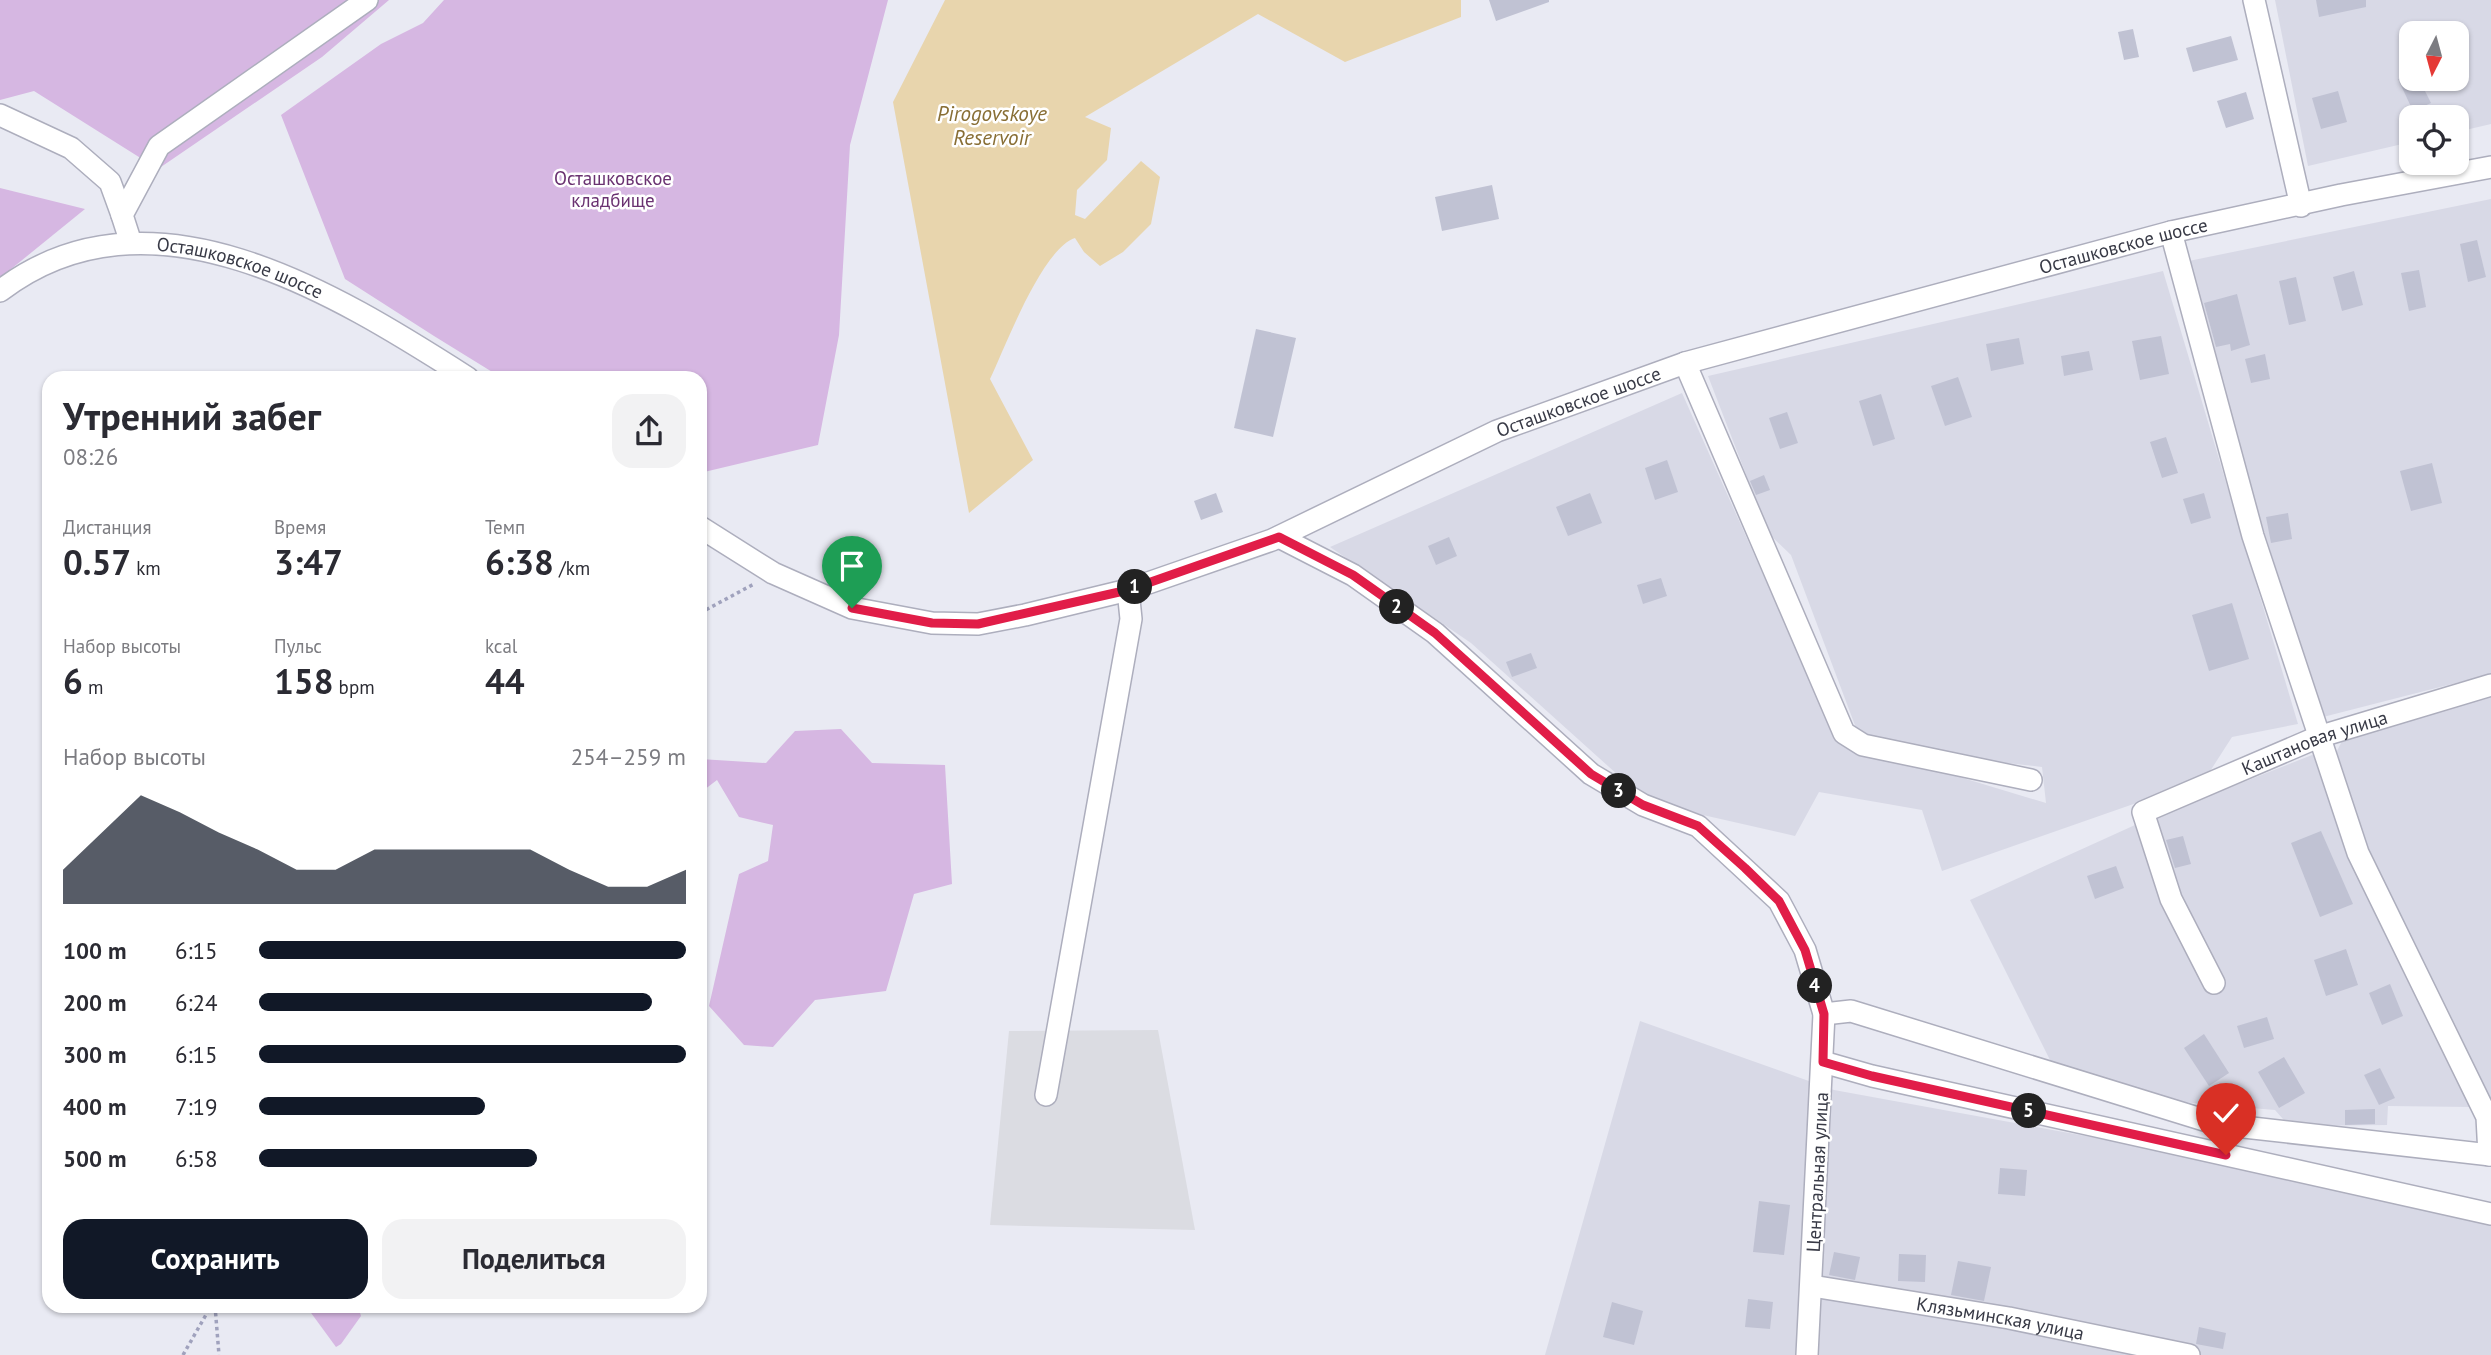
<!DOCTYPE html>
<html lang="ru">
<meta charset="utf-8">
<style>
:root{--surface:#fff;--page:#f2f2f3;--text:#2b2b33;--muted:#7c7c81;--accent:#111827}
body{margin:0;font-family:"PT Sans",sans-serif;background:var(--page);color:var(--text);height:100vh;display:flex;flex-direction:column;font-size:26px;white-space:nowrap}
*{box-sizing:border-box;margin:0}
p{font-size:23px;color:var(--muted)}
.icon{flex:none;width:38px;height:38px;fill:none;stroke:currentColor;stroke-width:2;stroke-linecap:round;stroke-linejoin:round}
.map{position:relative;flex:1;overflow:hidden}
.side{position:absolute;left:42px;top:371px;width:665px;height:942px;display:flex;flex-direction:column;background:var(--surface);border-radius:21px;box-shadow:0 2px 5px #0004}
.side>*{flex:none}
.needle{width:46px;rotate:186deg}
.controls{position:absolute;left:2399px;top:21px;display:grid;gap:14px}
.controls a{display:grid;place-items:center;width:70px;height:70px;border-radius:14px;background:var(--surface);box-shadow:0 2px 5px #0004;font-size:35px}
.pin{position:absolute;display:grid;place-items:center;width:60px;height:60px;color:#fff;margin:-72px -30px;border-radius:50% 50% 50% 0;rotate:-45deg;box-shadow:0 0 7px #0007}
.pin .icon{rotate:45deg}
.km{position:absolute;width:35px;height:35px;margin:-18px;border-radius:50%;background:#222;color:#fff;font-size:19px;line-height:35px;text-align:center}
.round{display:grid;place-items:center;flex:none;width:74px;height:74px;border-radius:21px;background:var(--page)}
.summary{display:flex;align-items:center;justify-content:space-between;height:119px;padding:0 21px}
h1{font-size:38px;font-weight:800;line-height:52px}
.figures{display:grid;grid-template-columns:repeat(3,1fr);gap:10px;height:119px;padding:7px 21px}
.figures div{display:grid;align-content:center}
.figures b{font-size:35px;font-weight:800}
.figures small{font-size:19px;font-weight:400}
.figures p{font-size:19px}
.chart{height:196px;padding:14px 21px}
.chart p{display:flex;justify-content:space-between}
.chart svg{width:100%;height:126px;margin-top:7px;fill:var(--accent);opacity:.7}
.primary-button{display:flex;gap:14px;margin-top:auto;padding:14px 21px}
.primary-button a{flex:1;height:80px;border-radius:21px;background:var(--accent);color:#fff;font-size:28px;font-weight:800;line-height:80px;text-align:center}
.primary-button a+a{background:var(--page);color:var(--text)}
ul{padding:0 21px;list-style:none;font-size:23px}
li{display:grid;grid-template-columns:112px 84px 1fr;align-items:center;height:52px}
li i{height:18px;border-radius:9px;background:var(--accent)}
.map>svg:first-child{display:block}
.residential{fill:#d8d9e6;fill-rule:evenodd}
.industrial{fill:#dbdce2}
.green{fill:#d6b7e2}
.water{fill:#e8d5ad}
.building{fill:#c0c2d3}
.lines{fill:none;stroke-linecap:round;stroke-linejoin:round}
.minor-casing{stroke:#adaebd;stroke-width:24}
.path{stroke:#a0a2bd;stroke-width:3.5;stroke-dasharray:3.5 3.5;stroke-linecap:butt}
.minor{stroke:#fff;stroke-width:21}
.route-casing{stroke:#fff;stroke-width:14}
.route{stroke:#e11d48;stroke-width:9}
.labels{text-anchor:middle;stroke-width:5;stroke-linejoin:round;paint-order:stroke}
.park-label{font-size:19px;fill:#6a3271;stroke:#fff}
.street-label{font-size:19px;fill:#383a46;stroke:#fff}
.water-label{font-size:21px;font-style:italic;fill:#886e34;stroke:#fff}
</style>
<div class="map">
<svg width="2491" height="1355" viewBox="0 0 2491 1355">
<rect width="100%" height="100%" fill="#e9eaf3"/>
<g class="residential">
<path d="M2275 0H2491V124L2457 132V117H2412L2411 142 2308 166ZM2412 33H2457V79H2412Z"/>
<polygon points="2491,199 2491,674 2323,717 2179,263"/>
<polygon points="2163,271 2298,724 2232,737 2205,779 1942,871 1922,810 1819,792 1795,836 1703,815 1638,793 1471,643 1330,547 1682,393 1837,740 2046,803 2042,767 1900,751 1859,736 1791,555 1769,534 1708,376"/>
<polygon points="2491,694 2491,1107 2363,850 2333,759 2344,737"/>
<polygon points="2317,753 2472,1107 2388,1106 2387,1125 2289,1126 2275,1110 2158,1100 2054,1068 1970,900 2135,825"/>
<polygon points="1640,1021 1834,1090 2491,1210 2491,1355 1545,1355"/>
</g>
<polygon class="industrial" points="1158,1030 1195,1230 990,1225 1009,1031"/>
<g class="green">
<polygon points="0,0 389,0 322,57 158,169 34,91 0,100"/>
<polygon points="444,0 888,0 850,145 839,335 818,445 700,473 700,378 502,378 434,336 345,279 281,115 381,44 423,23"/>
<polygon points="0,188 85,209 0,278"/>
<polygon points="841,729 872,763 945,765 952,884 914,894 886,991 815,1000 773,1047 744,1045 709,1006 739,874 768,861 773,825 739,817 717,780 700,793 700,759 766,763 795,731"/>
<polygon points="306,1306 358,1306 361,1316 341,1344 336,1347"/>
</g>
<path class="water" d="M945 0H1461V17L1345 62 1258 14 1085 117 1111 128 1107 160 1077 190 1075 215 1085 219 1141 161 1160 177 1151 224 1123 252 1100 266 1084 252 1075 238C1042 249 1006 345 990 379L1033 460 969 513 893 102Z"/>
<g class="building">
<polygon points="1489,0 1549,0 1549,2 1496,21"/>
<polygon points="2316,0 2366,0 2366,7 2319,17"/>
<polygon points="2133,29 2139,57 2124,60 2118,32"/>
<polygon points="2231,36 2238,60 2193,72 2186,48"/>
<polygon points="2398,79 2419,79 2431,103 2413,111"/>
<polygon points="2338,91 2347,122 2321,129 2312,98"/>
<polygon points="2246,92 2254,119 2226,128 2217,101"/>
<polygon points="1492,185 1499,219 1442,231 1435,197"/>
<polygon points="2477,240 2486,277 2468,282 2460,244"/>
<polygon points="2419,270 2426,307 2409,311 2401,273"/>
<polygon points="2354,271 2363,305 2342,311 2333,277"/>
<polygon points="2296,277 2306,321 2289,325 2279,281"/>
<polygon points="2237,294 2250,345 2231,351 2230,344 2216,347 2204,303"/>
<polygon points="1256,329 1296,338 1273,437 1234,428"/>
<polygon points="2161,336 2169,374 2140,380 2132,341"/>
<polygon points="2019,338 2024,364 1991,371 1986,344"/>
<polygon points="2089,351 2093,370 2064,376 2061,356"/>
<polygon points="2265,354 2270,379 2251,383 2245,359"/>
<polygon points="1958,377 1972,417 1945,426 1931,386"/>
<polygon points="1881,394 1895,439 1873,446 1859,401"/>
<polygon points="1787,412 1798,443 1780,449 1769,418"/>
<polygon points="2166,437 2178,473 2162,478 2150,442"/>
<polygon points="1667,460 1678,492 1655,500 1645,468"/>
<polygon points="2432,463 2442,503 2411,511 2400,471"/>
<polygon points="1764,475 1770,490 1756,495 1750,481"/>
<polygon points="1216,493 1223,512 1201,520 1194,501"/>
<polygon points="1590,493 1602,523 1568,536 1556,507"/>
<polygon points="2204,493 2211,518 2191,524 2183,499"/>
<polygon points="2288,513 2292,539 2271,543 2266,517"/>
<polygon points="1449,537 1457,556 1436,565 1428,546"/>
<polygon points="1661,578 1667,596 1643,604 1637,585"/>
<polygon points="2232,603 2249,659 2209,671 2192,615"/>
<polygon points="1531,653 1537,668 1512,677 1506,662"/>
<polygon points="2321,831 2353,904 2320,917 2291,843"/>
<polygon points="2183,836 2191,864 2175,868 2166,840"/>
<polygon points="2116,866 2124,888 2095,899 2087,876"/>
<polygon points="2346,949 2358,985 2326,996 2314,960"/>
<polygon points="2390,984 2403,1016 2382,1025 2369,993"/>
<polygon points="2267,1017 2274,1039 2244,1048 2237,1026"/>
<polygon points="2204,1034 2229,1073 2209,1086 2184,1048"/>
<polygon points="2284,1057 2305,1093 2279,1108 2258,1072"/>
<polygon points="2380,1068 2395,1098 2379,1105 2364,1075"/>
<polygon points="2375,1109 2375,1124 2345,1125 2345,1110"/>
<polygon points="2000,1168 2027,1170 2025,1196 1998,1194"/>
<polygon points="1759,1201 1790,1205 1784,1255 1753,1252"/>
<polygon points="1834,1252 1860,1257 1855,1280 1829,1275"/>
<polygon points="1899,1254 1926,1255 1925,1282 1898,1281"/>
<polygon points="1958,1261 1991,1267 1984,1301 1951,1295"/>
<polygon points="1748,1299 1773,1302 1770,1329 1745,1327"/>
<polygon points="1612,1302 1643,1311 1634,1345 1603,1337"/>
<polygon points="2199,1327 2226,1333 2223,1349 2196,1344"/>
</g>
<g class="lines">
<defs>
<g id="minor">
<polyline points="2254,0 2301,206"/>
<polyline points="0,115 71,148 110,182 122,215"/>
<polyline points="2171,232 2253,536 2358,853 2487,1117 2489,1155"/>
<polyline points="131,243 122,215 159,146 367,0"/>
<path id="s1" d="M0 291C149 177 335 293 468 378"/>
<polyline points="1685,363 1844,733 1863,745 2031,780"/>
<path id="s2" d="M700 527 773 573 852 608 932 623 978 624 1025 615 1128 590 1272 540 1497 431 1685 363 2171 232 2341 195 2491 167"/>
<polyline points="1279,537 1353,575 1435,633 1591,774 1643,805 1698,826 1779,901 1805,950 1824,1014 1807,1355"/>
<path id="s3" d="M2214 983 2171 899 2143 812 2318 737 2491 685"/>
<polyline points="1824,1014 1851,1011 2217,1124 2491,1155"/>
<polyline points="1823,1062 1872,1076 2491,1214"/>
<polyline points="1046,1095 1131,619 1128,590"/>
<path id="s4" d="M1812 1286 2009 1318 2189 1355"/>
</g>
</defs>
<use href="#minor" class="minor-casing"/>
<g class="path">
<polyline points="700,613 754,584"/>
<polyline points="215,1306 219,1355"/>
<polyline points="183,1355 211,1306"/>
</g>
<use href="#minor" class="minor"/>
</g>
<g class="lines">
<defs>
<polyline id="route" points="852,608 932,623 978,624 1128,590 1279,537 1353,575 1435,633 1591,774 1643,805 1698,826 1745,868 1779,901 1805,950 1824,1014 1823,1062 1872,1076 2226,1155"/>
</defs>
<use href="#route" class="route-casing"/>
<use href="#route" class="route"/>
</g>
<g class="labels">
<g class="park-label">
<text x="613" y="185">Осташковское<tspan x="613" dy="22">кладбище</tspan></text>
</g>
<g class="street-label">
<text dy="7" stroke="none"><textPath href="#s2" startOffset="1510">Осташковское шоссе</textPath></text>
<text dy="7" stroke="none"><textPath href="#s1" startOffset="254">Осташковское шоссе</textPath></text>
<text dy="7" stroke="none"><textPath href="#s2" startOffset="943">Осташковское шоссе</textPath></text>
<text dy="7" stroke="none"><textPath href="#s3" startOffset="371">Каштановая улица</textPath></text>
<text transform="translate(1817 1172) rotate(-87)" y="7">Центральная улица</text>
<text dy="7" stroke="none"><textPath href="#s4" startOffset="191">Клязьминская улица</textPath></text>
</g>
<g class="water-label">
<text x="992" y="121">Pirogovskoye<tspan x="992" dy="24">Reservoir</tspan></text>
</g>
</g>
</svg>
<div class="controls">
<a><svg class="needle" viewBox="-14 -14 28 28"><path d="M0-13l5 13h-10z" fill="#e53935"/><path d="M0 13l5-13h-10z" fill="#7c7c81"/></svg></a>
<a><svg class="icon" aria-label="locate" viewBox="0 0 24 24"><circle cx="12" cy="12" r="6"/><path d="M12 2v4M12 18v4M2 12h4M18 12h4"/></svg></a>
</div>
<div class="pin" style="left:852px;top:608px;background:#1e9e55"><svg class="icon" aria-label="arrive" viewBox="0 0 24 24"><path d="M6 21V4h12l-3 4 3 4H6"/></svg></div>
<div class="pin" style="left:2226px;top:1155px;background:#d93025"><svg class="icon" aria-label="check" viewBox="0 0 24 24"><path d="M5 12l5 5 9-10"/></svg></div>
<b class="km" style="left:1135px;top:587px">1</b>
<b class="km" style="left:1397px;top:607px">2</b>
<b class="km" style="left:1619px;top:791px">3</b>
<b class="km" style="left:1815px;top:986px">4</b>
<b class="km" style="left:2029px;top:1111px">5</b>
<section class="side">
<div class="summary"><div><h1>Утренний забег</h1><p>08:26</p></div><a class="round"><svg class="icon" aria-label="share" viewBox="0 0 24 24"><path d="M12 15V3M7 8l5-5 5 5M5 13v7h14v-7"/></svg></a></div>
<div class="figures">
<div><p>Дистанция</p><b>0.57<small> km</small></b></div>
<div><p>Время</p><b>3:47</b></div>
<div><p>Темп</p><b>6:38<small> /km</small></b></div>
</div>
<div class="figures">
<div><p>Набор высоты</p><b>6<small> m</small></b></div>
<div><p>Пульс</p><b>158<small> bpm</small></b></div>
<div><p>kcal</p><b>44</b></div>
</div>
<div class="chart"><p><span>Набор высоты</span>254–259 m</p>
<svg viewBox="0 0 160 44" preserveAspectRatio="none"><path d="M0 44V32L10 19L20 6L30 12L40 19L50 25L60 32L70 32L80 25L90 25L100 25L110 25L120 25L130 32L140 38L150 38L160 32V44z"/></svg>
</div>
<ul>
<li><b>100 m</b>6:15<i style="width:100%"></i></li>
<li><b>200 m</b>6:24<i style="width:92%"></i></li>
<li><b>300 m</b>6:15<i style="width:100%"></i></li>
<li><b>400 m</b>7:19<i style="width:53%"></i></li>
<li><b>500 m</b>6:58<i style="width:65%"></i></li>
</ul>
<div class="primary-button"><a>Сохранить</a><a>Поделиться</a></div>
</section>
</div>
